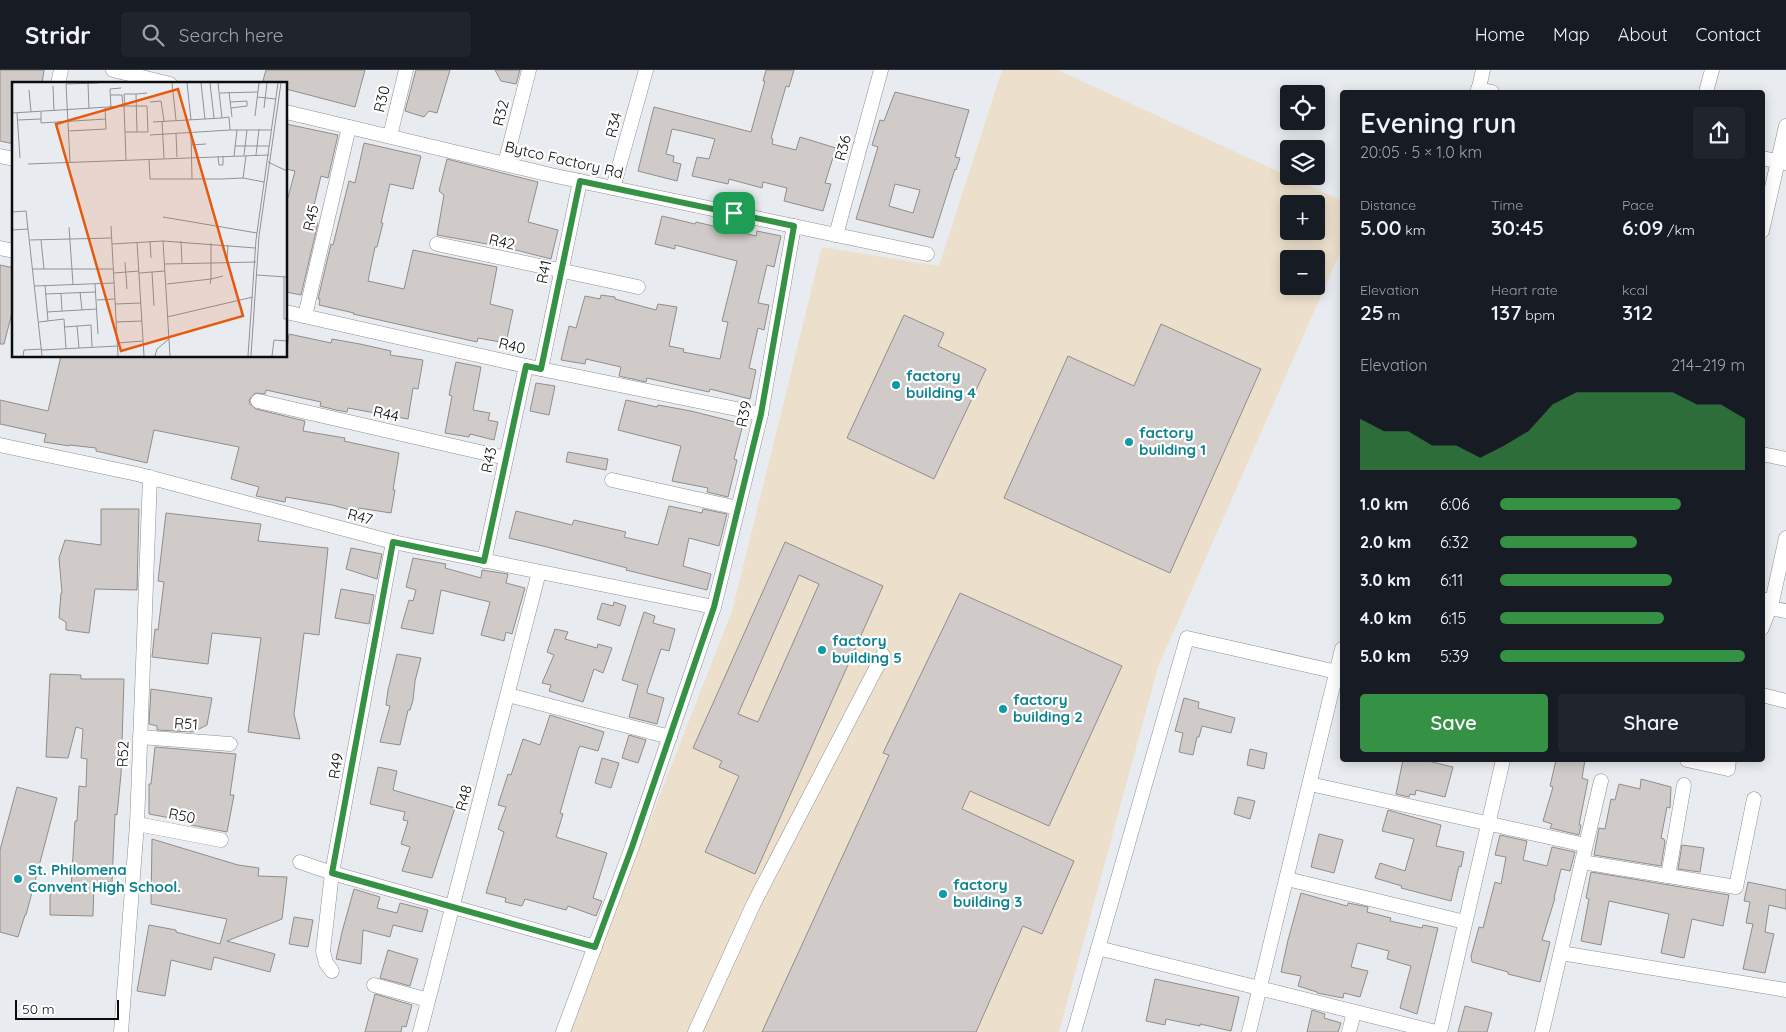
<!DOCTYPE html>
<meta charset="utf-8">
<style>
:root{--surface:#171b24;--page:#20242c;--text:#f1f3f6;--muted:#9ea1a6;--line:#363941;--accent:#359143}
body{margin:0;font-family:Quicksand,sans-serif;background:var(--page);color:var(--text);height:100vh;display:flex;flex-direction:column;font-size:19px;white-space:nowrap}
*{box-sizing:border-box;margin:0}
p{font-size:16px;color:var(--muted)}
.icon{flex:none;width:28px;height:28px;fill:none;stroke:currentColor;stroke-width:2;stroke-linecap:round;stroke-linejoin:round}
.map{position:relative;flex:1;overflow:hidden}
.details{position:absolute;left:1340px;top:20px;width:425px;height:672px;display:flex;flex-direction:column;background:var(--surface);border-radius:5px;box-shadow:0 2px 12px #0003}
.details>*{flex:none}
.tools{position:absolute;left:1280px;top:15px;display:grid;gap:10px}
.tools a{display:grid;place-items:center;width:45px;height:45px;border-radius:5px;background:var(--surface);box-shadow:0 2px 12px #0003;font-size:25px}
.scale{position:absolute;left:15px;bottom:12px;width:104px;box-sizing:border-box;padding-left:5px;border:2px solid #0b0c0d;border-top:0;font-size:14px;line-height:18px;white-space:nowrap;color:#0b0c0d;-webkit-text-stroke:4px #fff;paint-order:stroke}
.pin{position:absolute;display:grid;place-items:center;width:42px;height:42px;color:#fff;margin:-21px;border-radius:10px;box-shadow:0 2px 8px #0006}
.round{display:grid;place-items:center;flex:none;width:52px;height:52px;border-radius:5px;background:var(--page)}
.head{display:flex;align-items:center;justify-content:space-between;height:85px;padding:0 20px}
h1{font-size:28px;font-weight:600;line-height:38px}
.metrics{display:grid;grid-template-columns:repeat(3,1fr);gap:8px;height:85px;padding:5px 20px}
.metrics div{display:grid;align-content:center}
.metrics b{font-size:21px;font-weight:600}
.metrics small{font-size:14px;font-weight:400}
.metrics p{font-size:14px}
.chart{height:140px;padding:10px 20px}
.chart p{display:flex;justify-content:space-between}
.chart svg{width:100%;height:90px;margin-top:5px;fill:var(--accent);opacity:.7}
.button{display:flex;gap:10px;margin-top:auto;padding:10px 20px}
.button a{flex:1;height:58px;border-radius:5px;background:var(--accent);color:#fff;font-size:20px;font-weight:600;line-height:58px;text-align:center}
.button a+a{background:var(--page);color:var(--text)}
ul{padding:0 20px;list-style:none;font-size:16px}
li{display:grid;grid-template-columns:80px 60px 1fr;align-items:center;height:38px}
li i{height:12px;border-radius:6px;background:var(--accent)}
header{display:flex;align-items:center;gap:30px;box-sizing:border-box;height:70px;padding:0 25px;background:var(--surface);border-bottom:1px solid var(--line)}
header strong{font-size:24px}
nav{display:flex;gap:28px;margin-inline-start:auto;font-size:18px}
.search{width:350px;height:45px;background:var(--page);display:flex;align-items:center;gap:12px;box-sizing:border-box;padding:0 18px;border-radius:5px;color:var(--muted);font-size:19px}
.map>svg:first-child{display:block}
.industrial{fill:#ece0cc;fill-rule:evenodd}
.building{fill:#d0cbc9;stroke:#918d8b;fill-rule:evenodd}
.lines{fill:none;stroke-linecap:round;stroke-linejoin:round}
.minor-casing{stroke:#8c9093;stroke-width:15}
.minor{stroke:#fff;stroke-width:14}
.route-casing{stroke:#fff;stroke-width:10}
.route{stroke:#359143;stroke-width:6}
.culture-dot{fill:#0f9aa8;stroke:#fff;stroke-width:2}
.labels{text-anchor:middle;stroke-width:4.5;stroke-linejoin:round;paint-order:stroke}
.street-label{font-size:15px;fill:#0b0c0d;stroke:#fff}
.culture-label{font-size:15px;font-weight:bold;fill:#0d838f;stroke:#fff;text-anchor:start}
.inset-road{fill:none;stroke:#909295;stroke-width:1}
.view{fill:#e8590c;fill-opacity:0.15;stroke:#e8590c;stroke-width:2.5}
.inset-edge{fill:none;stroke:#0b0c0d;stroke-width:2.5}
</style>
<header>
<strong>Stridr</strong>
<div class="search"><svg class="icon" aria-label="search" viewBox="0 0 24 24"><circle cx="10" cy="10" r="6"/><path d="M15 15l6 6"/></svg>Search here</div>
<nav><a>Home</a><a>Map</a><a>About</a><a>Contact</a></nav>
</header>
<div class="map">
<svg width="1786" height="962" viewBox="0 0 1786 962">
<rect width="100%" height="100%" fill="#e8ecf0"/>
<path class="industrial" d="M1002 0H1058L1342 131V178L1158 597 1059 962H567L732 541 822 177 939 196ZM1289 134H1316V161H1289ZM1289 189H1316V216H1289Z"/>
<g class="building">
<polygon points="0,0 44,0 42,14 14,14 14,74 0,71"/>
<polygon points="266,0 365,0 355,37 286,19 286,14 262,14"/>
<polygon points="416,0 450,0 437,43 429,41 424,47 405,41"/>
<polygon points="495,0 520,0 516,14 501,11"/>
<polygon points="766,0 794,0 789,17 786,16 771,68 773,69 772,74 796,80 800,67 836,78 825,113 831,114 823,141 784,131 787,118 763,112 762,118 729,109 728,114 692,106 697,87 709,89 715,69 682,61 672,59 666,84 674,86 673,92 681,94 677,111 638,101 654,37 751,62 765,11 763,11"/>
<path d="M895 22 969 40 955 87 960 88 956 100 955 99 933 168 856 149 878 77 872 75 880 50 884 51ZM895 114 920 120 913 143 889 136Z"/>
<polygon points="286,54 338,65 328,108 321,106 310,152 318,153 301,225 286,222 286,135 295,101 286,99"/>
<polygon points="364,73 421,86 413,119 390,114 381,153 383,153 377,177 375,177 368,211 404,219 413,180 497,197 490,234 513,240 506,273 478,268 477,272 353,244 354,243 319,235 320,229 318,229 331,174 333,175 349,111 355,113"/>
<polygon points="447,89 538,112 528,152 558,160 551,189 504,177 437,165 444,125 439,121"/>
<polygon points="662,146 695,154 696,152 756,166 757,161 781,166 774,197 767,195 758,233 769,235 764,260 758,258 749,298 756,300 750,329 710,319 709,322 647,308 646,312 619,306 621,297 586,289 585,294 561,290 569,256 576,258 585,226 600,229 601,225 615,227 615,229 656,240 658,234 677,237 669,276 684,279 683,282 720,289 728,252 722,251 737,191 675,175 675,179 655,174"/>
<polygon points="0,195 14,198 14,235 4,274 0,274"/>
<polygon points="904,245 944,263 938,276 986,299 934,409 847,368"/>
<polygon points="1161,254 1261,299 1170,503 1004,428 1068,286 1134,316"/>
<polygon points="289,264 331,273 332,269 360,274 391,281 390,285 423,290 418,319 413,318 408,349 348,338 347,342 336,340 320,336 321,332 266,320 265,324 255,323 249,330 250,334 256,339 305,351 303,361 345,368 344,371 399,383 393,420 395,420 391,443 359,438 358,442 332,435 286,427 285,432 256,426 259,417 231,409 239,377 154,360 147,393 96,381 96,378 69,375 69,376 44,372 46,364 0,354 0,330 48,341 61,286 286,286"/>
<polygon points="456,292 481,297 473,340 490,343 488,350 498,352 494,370 470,364 469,367 445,363 452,326 449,325"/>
<polygon points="536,313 555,316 549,345 530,341"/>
<polygon points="626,330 657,337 658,335 691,341 743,354 734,389 737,390 728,427 707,422 708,418 672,411 681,376 618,360"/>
<polygon points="568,382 608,389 606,400 566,392"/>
<polygon points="669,436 702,443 703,439 727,444 719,476 689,468 683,496 711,504 707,520 626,500 627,498 547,477 509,468 516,441 572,455 574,450 626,462 624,467 658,475"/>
<polygon points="101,439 139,439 137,520 95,519 89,563 66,560 66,552 59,548 61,523 62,523 59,488 65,470 101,475"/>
<polygon points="166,443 261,454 258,471 328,478 319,565 304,563 294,644 300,669 248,662 261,568 212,563 208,594 152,587 155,559 158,560 164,512 158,511"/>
<path d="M785 472 883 516 755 804 705 782 739 706 719 697 722 691 693 678ZM799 505 819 514 758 652 738 644Z"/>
<polygon points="351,478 382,484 377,509 346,499"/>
<polygon points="413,488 446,494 445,498 481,508 482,500 508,504 506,513 525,518 512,564 506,562 504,571 481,565 490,532 441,520 433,564 401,558 409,530 413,531 416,520 406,517"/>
<polygon points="341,519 374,525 369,554 335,548"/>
<polygon points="960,523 1122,596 1049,756 970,721 962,739 1074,791 1042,864 1023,856 976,962 762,962 889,685 883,683"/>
<polygon points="614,532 626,536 620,556 597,549 602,533 613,536"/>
<polygon points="644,542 655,546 653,553 675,559 669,581 661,579 647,621 647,623 664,628 657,654 629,647 638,615 622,610"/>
<polygon points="555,559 568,562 565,569 597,578 598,574 612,578 603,603 594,599 583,632 549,621 551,615 542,613 554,585 547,582"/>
<polygon points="397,584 421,588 415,611 413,630 410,640 408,640 400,675 380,672 390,636 386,635 388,620"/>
<polygon points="50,604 81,605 81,609 124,609 121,704 117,745 115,744 112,812 94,812 93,846 50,845 50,820 71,820 75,751 77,751 79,716 86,717 87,689 81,688 83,659 76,657 68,688 46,687"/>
<polygon points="151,619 212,628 207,655 193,662 157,660 157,656 149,654"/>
<polygon points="1184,628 1199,632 1198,638 1235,648 1231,663 1202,656 1199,667 1197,667 1193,685 1179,682 1183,663 1175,661"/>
<polygon points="550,645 604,662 598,681 580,676 578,680 560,743 563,744 556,767 607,783 593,828 602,831 596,846 568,836 566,840 525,829 522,836 505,832 506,828 486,823 504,762 498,759 506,737 498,735 508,704 511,705 523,669 540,675"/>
<polygon points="629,665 646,670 638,693 622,688"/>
<polygon points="155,677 236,684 230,725 234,725 227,762 191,755 192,752 149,744 149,714 151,714"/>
<polygon points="1250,679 1267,683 1264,699 1247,695"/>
<polygon points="602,688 619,693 611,718 595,713"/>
<polygon points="1403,690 1424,690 1453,697 1445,727 1416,720 1415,725 1410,724 1409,727 1396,724"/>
<polygon points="1556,690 1585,690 1582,708 1588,710 1579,755 1581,755 1579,765 1550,758 1552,754 1543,751 1553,717 1550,716"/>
<polygon points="378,697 397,701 393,720 455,738 432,808 402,801 410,777 401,774 408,751 403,750 405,742 370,734"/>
<polygon points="1641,709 1671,717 1670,738 1667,737 1661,768 1664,769 1665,772 1661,796 1594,785 1599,758 1605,759 1611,729 1615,730 1619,714 1640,719"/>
<polygon points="17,717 57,728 26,845 25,845 18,867 0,862 0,780"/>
<polygon points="1238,727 1255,731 1250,749 1234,744"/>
<polygon points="1388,740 1441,755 1436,776 1464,782 1461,797 1459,796 1451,831 1401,818 1402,816 1375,808 1380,793 1405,801 1414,769 1382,761"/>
<polygon points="1319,764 1343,770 1334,803 1311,797"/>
<polygon points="1500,765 1527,771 1523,790 1547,796 1552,777 1575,782 1570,801 1561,799 1554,828 1555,828 1542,870 1550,872 1540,912 1508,904 1508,902 1472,892 1471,886 1479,857 1483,858 1495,812 1501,814 1506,787 1495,785"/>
<polygon points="152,769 238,795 259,798 258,806 287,807 282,849 227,871 275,884 270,902 214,887 211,900 171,890 165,926 137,921 149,855 176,860 176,862 220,874 227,849 151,834"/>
<polygon points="1682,775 1704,778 1700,802 1678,799"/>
<polygon points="1591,802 1729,825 1723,856 1692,849 1684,888 1661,883 1669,844 1609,831 1601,875 1581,871 1589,829 1586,828"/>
<polygon points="1748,812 1786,820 1786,839 1769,835 1765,862 1774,864 1765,903 1743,899 1753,854 1746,853 1750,832 1744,831"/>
<polygon points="354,819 380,827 377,838 397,843 400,833 428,840 422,862 393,855 390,867 363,860 361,894 336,889 342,862"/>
<polygon points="1301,823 1347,836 1348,833 1368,837 1367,842 1391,848 1390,851 1422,858 1423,855 1438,858 1417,944 1400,938 1411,896 1387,889 1389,881 1358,873 1357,874 1351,897 1368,901 1360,927 1344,923 1343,928 1317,923 1317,922 1298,916 1301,906 1281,902 1288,870"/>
<polygon points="294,847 313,850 308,877 289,874"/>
<polygon points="388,880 418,889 410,916 380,908"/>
<polygon points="1155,909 1239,927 1231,961 1200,954 1200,956 1166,949 1165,955 1146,951"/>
<polygon points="375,924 412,935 406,957 402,956 401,962 365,962"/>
<polygon points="1465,936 1492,943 1487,962 1458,962"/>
<polygon points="1312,940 1325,944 1324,948 1341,953 1338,962 1307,962"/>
</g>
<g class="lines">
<defs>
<g id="minor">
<polyline points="113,0 170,14"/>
<polyline points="58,14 61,0"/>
<polyline points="1478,19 1492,22"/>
<polyline points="1478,22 1483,0"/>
<polyline points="1706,22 1712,0"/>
<polyline points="286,42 551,105 927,184"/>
<polyline points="390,66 406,0"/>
<polyline points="0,86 14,89"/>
<polyline points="1762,88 1786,93"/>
<polyline points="505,94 529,0"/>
<polyline points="613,118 646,0"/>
<polyline points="1762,161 1786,56"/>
<polyline points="836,165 881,0"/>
<polyline points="437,174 638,217"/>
<polyline points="0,178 14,181"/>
<polyline points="286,242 526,296 761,344"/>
<polyline points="305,246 349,57"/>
<polyline points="541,299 580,111"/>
<polyline points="258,331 506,388"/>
<polyline points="0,375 137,404 393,472 714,537"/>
<polyline points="1762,384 1786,389"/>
<polyline points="612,410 738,438"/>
<polyline points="393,472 332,803 595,877"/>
<polyline points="484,491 526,296"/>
<polyline points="1762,529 1772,532 1762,558"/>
<polyline points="1772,532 1786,468"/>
<polyline points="1770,538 1786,541"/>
<polyline points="508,625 670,667"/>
<polyline points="1762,625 1786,631"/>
<polyline points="140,667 230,674"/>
<polyline points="1687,690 1728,699 1729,690"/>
<polyline points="1310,714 1585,775"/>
<polyline points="137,754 221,770"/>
<polyline points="300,792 332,803 323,881 326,893 332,901"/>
<polyline points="1582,792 1736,817 1754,729"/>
<polyline points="1668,806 1684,715"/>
<polyline points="1287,809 1465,852"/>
<polyline points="1098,878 1436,962"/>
<polyline points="1561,883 1786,920"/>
<polyline points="374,915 428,930"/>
<polyline points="121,962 137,754 150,407"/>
<polyline points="420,962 539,502"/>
<polyline points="563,962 632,777 714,537 761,344 794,156"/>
<polyline points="695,962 754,833 883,585"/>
<polyline points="1074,962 1187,568 1337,602"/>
<polyline points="1249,962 1342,579"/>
<polyline points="1349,962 1354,942"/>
<polyline points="1440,962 1503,690"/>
<polyline points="1542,962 1601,711"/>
</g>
</defs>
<use href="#minor" class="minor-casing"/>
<use href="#minor" class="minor"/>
</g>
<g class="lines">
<defs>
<polygon id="route" points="580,111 794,156 761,344 714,537 632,777 595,877 332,803 393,472 484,491 526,296 541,299"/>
</defs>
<use href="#route" class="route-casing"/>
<use href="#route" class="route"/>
</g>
<g class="culture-dot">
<circle cx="896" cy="315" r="5"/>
<circle cx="1129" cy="372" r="5"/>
<circle cx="822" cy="580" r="5"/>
<circle cx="1003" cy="639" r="5"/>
<circle cx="18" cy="809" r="5"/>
<circle cx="943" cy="824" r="5"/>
</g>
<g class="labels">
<g class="street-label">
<text transform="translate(382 29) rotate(-77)" y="5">R30</text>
<text transform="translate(501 43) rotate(-76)" y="5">R32</text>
<text transform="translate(614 55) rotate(-75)" y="5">R34</text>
<text transform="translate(843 78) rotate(-75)" y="5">R36</text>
<text transform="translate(564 90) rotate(13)" y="5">Bytco Factory Rd</text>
<text transform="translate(311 148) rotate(-77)" y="5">R45</text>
<text transform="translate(502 172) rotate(13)" y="5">R42</text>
<text transform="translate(544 202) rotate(-78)" y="5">R41</text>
<text transform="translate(512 276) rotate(13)" y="5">R40</text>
<text transform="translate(386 344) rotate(13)" y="5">R44</text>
<text transform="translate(744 344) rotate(-78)" y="5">R39</text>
<text transform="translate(489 390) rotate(-78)" y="5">R43</text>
<text transform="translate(360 447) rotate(15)" y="5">R47</text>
<text transform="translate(186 654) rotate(4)" y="5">R51</text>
<text transform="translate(123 684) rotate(-88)" y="5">R52</text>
<text transform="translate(336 696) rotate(-80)" y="5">R49</text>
<text transform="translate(464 728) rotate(-75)" y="5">R48</text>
<text transform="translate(182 746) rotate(11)" y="5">R50</text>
</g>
<g class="culture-label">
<text x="906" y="311">factory<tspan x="906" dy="17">building 4</tspan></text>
<text x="1139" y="368">factory<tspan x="1139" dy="17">building 1</tspan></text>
<text x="832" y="576">factory<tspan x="832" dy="17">building 5</tspan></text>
<text x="1013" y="635">factory<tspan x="1013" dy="17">building 2</tspan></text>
<text x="28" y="805">St. Philomena<tspan x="28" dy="17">Convent High School.</tspan></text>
<text x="953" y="820">factory<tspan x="953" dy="17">building 3</tspan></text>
</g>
</g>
<g transform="translate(12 12)">
<rect width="275" height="275" fill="#e8ecf0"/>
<path class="inset-road" d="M76 1 77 27M160 1 164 38M175 1 179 38M189 1 193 37M198 1 202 36M206 1 210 36 217 35 218 48H259M41 4 42 29M17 8 19 30M217 10 220 35M208 11 246 10M98 13H110L111 24M245 15 264 17M138 20 149 19 152 39M218 20 235 19V24L219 26M113 24 112 12H124M99 25 98 7 109 6M252 26 255 1M29 30V41L94 37M0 31 112 24M5 31 8 76M243 34 247 1M6 38 29 37M150 39 152 76M141 40 210 36M56 49 94 47 93 26M113 50H136L135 24H112L113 50 114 78M125 50 124 12 135 11M179 51 180 97M164 52 165 75M138 53 218 48M179 63 194 62M223 64H257M232 73 235 48M244 73 247 47M206 74 207 83H211V74M222 74 225 48M137 77 138 97H210L231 96 234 74M58 80 54 2 86 1M256 80 275 89M16 82 257 73M231 96 252 100M0 130 14 129 30 274M151 135 245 151M99 144 106 274M57 145 61 202M0 148 16 147M18 158 99 156M29 158 32 187M138 159 139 176M151 159 158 274M169 159 170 181M125 160 132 274M100 162 151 159 243 166M113 180 115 207M215 180 216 163M153 182 244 180M21 187H102M140 190 142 224M102 191 127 189M127 191 153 189M244 193 275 195M272 195V237H275M83 202 86 252M155 202 199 197V161M198 202 199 197 211 194M33 203 36 239M23 204 102 201M68 210 70 228M33 212 84 210M49 212 50 229M85 218 103 217M103 222 129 221M35 230 85 227M155 235 241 215M27 240 52 237 54 267M104 240 130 239M65 244 67 266M53 245 79 243 80 265M105 261 131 259M30 268 105 264M11 274 12 268 30 267M143 274 145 267 157 257M236 274 244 158 266 1M239 274 247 154 269 1M260 274 262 258 275 259"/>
<path class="view" d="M166 7 231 234 109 269 44 42Z"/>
<rect width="275" height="275" class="inset-edge"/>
</g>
</svg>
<div class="tools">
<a><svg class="icon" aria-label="locate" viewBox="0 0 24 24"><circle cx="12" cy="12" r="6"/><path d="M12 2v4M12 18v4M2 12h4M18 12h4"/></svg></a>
<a><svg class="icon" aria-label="layers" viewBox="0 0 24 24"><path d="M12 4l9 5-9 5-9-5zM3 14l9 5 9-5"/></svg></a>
<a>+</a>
<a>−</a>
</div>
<div class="scale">50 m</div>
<div class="pin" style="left:734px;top:143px;background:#1e9e55"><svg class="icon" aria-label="arrive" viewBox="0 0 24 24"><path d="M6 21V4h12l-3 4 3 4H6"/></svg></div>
<section class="details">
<div class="head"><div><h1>Evening run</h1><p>20:05 · 5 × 1.0 km</p></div><a class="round"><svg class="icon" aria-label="share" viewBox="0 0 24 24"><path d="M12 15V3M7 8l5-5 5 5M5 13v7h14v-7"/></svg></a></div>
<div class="metrics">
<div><p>Distance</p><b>5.00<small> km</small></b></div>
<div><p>Time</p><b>30:45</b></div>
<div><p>Pace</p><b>6:09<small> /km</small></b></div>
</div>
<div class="metrics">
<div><p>Elevation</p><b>25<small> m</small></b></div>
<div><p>Heart rate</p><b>137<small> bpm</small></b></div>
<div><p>kcal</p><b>312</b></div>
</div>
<div class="chart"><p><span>Elevation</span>214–219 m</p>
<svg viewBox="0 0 160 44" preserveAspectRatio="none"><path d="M0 44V19L10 25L20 25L30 32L40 32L50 38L60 32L70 25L80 12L90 6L100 6L110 6L120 6L130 6L140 12L150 12L160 19V44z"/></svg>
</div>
<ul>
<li><b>1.0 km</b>6:06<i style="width:74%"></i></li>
<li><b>2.0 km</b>6:32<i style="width:56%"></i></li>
<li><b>3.0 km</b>6:11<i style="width:70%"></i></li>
<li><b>4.0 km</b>6:15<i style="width:67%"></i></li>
<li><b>5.0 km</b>5:39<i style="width:100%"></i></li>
</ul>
<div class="button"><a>Save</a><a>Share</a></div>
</section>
</div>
